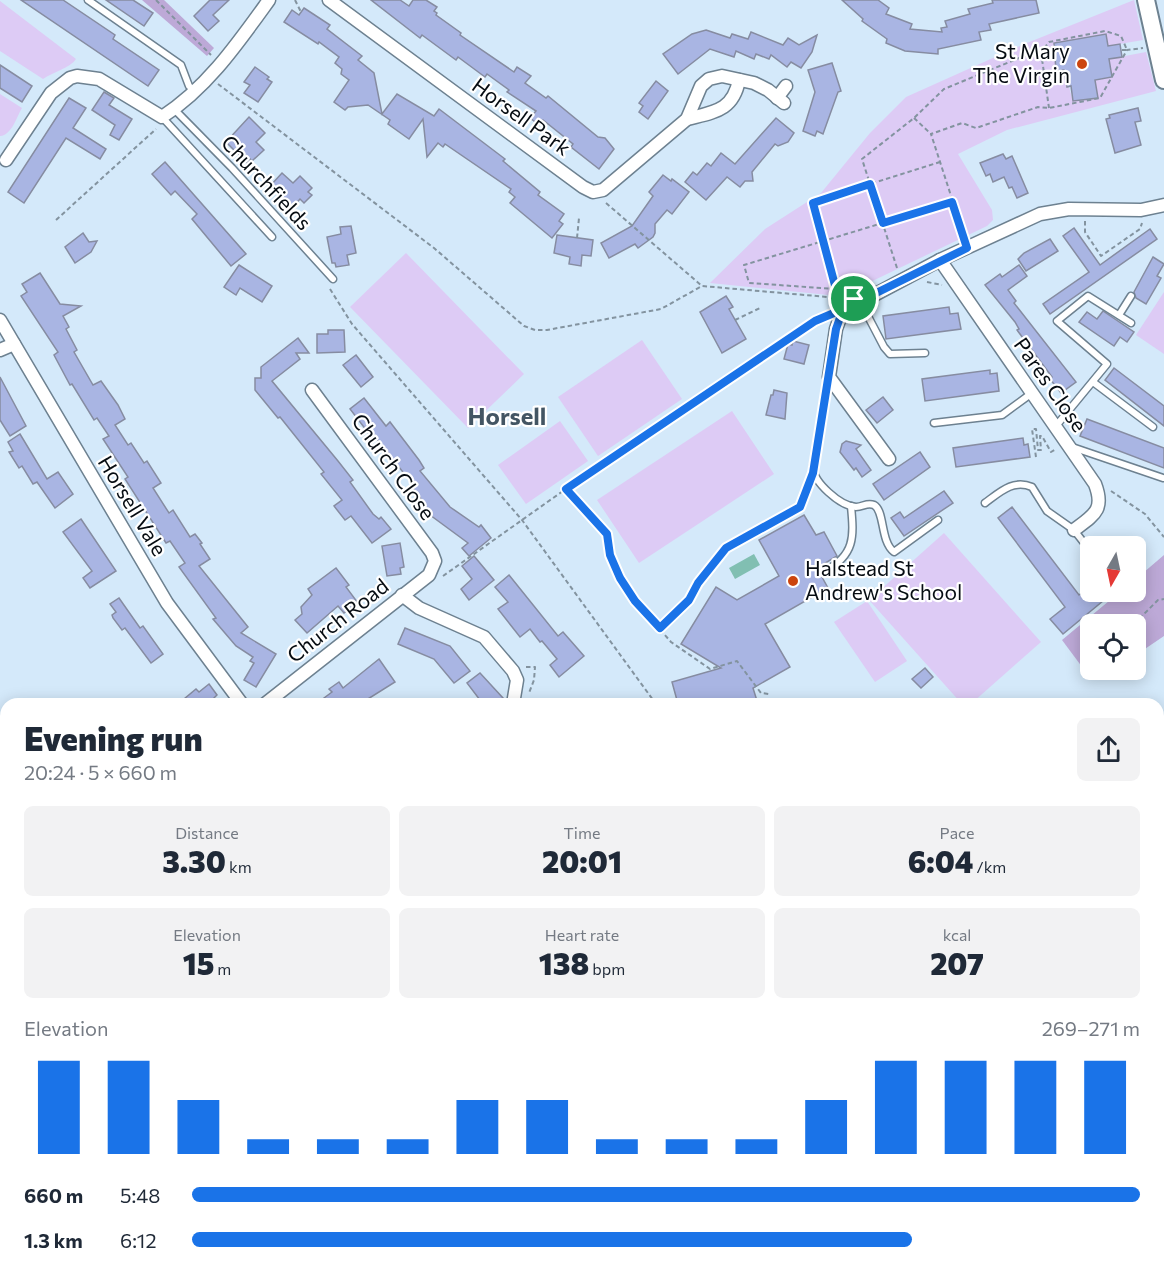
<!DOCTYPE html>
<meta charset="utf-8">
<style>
:root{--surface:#fff;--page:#f2f2f3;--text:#1f2937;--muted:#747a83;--accent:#1a73e8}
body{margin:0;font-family:Commissioner,sans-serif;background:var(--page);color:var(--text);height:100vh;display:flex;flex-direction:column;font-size:22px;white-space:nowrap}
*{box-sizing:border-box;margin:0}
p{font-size:20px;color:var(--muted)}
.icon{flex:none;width:33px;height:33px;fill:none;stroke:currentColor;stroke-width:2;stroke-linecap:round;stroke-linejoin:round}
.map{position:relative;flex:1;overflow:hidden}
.side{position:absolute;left:0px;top:698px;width:1164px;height:578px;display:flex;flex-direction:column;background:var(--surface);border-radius:18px 18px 0 0;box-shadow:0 3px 15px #0003}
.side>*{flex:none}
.needle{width:39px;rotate:189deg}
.tools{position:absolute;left:1080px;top:536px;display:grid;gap:12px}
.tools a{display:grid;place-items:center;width:66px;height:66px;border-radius:9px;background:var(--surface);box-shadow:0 3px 15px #0003;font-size:30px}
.pin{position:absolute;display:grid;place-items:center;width:51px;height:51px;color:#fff;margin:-26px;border:3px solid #fff;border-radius:50%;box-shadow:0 2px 6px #0007}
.round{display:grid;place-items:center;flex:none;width:63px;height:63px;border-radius:9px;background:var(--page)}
.summary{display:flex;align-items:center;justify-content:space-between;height:102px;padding:0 24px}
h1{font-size:33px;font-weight:800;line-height:45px}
.figures{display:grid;grid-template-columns:repeat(3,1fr);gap:9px;height:102px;padding:6px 24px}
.figures div{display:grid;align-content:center;border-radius:9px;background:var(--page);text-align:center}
.figures b{font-size:30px;font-weight:800}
.figures small{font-size:16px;font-weight:400}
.figures p{font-size:16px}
.chart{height:168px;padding:12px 24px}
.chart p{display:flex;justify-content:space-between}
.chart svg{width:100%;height:108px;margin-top:6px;stroke:var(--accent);stroke-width:6}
ul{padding:0 24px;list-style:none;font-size:20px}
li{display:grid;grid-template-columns:96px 72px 1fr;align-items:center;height:45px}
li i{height:15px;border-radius:8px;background:var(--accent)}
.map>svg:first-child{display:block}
.green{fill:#ddcbf5}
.forest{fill:#bda9d7}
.water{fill:#81bfb2}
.building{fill:#a9b5e3;stroke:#868ca1;stroke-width:1.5}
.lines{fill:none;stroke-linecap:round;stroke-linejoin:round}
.lane-casing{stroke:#6d8190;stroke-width:9}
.street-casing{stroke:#6d8190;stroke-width:15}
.secondary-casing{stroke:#6d8190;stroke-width:20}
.path{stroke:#83939f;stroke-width:2;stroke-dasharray:4.5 3;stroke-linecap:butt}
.lane{stroke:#fff;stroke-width:6}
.street{stroke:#fff;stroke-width:12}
.secondary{stroke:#fff;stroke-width:16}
.route-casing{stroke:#fff;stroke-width:12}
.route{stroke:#1a73e8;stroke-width:8}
.poi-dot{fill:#cc450e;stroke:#fff;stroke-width:2}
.labels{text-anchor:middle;stroke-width:4.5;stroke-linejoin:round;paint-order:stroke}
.poi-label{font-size:21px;fill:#060c12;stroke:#fff;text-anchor:end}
.street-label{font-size:21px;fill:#060c12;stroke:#fff}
.quarter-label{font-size:24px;font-weight:bold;fill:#435563;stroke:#fff}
</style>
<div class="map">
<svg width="1164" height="1274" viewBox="0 0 1164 1274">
<rect width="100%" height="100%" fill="#d4e9fa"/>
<g class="green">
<polygon points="1134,0 1143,40 1108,46 1105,34 1054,43 1056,70 1064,70 1073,101 1097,98 1095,80 1112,77 1109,59 1146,52 1156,91 1007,130 958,154 992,210 993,220 987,226 862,286 848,297 710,283 765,229 821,193 870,133 906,97 1022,45"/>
<path d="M0 1 76 59C70 68 53 72 43 79L0 51Z"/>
<path d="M0 94 22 108C16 118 12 135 0 136Z"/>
<polygon points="406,253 524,374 468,428 350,307"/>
<polygon points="1164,292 1164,354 1136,335"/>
<polygon points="642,340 682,399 598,456 558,397"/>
<polygon points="732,411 774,474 639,563 597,500"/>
<polygon points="560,421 588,461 526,504 498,465"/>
<polygon points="944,533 1041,642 972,703 961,703 869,600"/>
<polygon points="867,601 907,661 875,682 834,622"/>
<polygon points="6,913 6,1148 0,1139 0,918"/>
<polygon points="1158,1045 1164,1056 1164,1134 1158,1137"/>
<polygon points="1164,1149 1164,1233 1158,1238 1158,1153"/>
<polygon points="0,1154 6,1164 6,1269 72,1269 75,1274 0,1274"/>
<polygon points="1164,1242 1164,1274 1120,1274 1127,1269 1158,1269 1158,1247"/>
<polygon points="81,1269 228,1269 232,1274 84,1274"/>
<polygon points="507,1269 710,1269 707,1274 510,1274"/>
</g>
<g class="forest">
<polygon points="142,0 164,0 214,48 207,56"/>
<polygon points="1164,555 1164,636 1136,655 1136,624 1090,624 1090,669 1109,669 1091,679 1062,640 1121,591 1136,591 1136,579"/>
</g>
<polygon class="water" points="754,554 760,565 735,579 729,568"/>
<g class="building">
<polygon points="21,0 63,0 115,35 113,39 159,70 148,86"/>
<polygon points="106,0 133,0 153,13 144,26"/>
<polygon points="210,0 229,0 213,15 219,21 208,31 194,16"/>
<polygon points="371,0 400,0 409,6 413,0 426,0 437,7 434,11 437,13 436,15 461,33 460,35 514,72 517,67 531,76 525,83 546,98 548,96 598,137 605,138 614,149 599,169 571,147 573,144 543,120 539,125 530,118 536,111 507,92 509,90 487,74 485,77 458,57 456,60 422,35 420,38"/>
<polygon points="842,0 878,0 889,8 886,14 912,24 910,29 942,32 941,28 947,27 945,21 970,14 968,9 993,3 992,0 1036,0 1039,13 989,24 991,30 979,32 981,40 938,49 938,54 905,51 886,43 887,39 862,21 863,19"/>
<polygon points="304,8 330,25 327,29 362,56 358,60 374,73 382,114 397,94 434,116 439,109 505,159 503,161 540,192 538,195 564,214 559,221 563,224 552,238 510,203 515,197 509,192 511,189 445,144 443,147 438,143 427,157 423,119 409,139 388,124 390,120 368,105 348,107 345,110 334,102 349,80 341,74 342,69 335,63 339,57 319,42 318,44 284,22 292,10 299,15"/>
<polygon points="706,30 730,38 732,34 748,39 751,32 783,45 788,38 799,45 817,35 812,52 801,68 791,62 787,67 771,55 769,59 756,54 754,59 736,51 734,57 710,49 678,74 663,54 692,34"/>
<polygon points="1106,34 1108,46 1120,44 1122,57 1109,59 1112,77 1095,80 1098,98 1073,101 1071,86 1067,87 1064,70 1056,71 1054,43"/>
<polygon points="832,63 841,91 838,92 823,134 817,131 815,136 803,131 815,92 808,70"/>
<polygon points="0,65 32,86 22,102 0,88"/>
<polygon points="255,67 269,77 267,79 272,82 258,102 244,93 250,85 244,82"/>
<polygon points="656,81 668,91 648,119 639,112 643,106 639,103"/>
<polygon points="104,92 114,98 109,105 132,119 119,140 110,135 115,125 92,110"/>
<polygon points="69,98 86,108 73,128 106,149 100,159 66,138 24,203 8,192"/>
<polygon points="1138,108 1141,121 1135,122 1141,145 1115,153 1106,119 1110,118 1109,115"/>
<polygon points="249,117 265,133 256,142 264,150 252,161 250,159 247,163 226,142"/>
<polygon points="776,118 794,133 788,142 778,146 775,144 752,172 753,181 745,181 740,187 727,177 706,200 685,182 693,172 697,175 707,163 711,166 721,153 735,164"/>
<polygon points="1003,154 1006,159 1012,156 1028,193 1017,198 1012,187 1009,188 1004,177 993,182 990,174 986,176 980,163"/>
<polygon points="165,162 246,254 231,266 192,219 197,214 175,191 171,195 152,174"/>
<polygon points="282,173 293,183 300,176 312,188 308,192 312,195 304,203 300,199 292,208 270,186"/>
<polygon points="663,175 671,181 672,179 689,192 672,214 667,210 655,224 655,233 653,237 638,248 635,244 609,258 601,243 632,226 653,196 649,192"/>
<polygon points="351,226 356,253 347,255 349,265 336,267 335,263 332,263 327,237 341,234 340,227"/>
<polygon points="1074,228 1100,265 1150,229 1157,239 1050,314 1043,304 1089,272 1063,236"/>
<polygon points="83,233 89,242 97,241 91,252 75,263 65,247"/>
<polygon points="557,235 593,240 591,256 582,255 581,266 569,264 570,257 554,253"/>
<polygon points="1050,239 1058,251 1026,271 1018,259 1024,253"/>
<polygon points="1153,257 1164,264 1157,276 1161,278 1146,304 1136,298 1134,292"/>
<polygon points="239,265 272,286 262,302 240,288 236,295 224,287"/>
<polygon points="1019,265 1027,276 1008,290 1016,301 1014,303 1076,382 1061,393 1050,379 1052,377 1017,330 1019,329 1015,322 985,285 1000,274 1002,277"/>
<polygon points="40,273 60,304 81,306 63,316 69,327 66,329 77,350 74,352 93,385 101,381 118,405 125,419 115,425 128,445 131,443 144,463 147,461 161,483 153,488 169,513 173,510 190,537 195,534 202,543 200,544 210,559 199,566 248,627 241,633 276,654 256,687 244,680 254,663 250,661 253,657 236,646 213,619 216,618 179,567 185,563 170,541 166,543 125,479 128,477 103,439 109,436 97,418 94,420 72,384 70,385 54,355 58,352 21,296 27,292 22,284"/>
<polygon points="726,296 733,307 729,309 746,339 722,353 700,312"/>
<polygon points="949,307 950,314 958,313 961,329 886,339 883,316"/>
<polygon points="1103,311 1134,332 1127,342 1120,337 1114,346 1079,322 1087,312 1097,319"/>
<polygon points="328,330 344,330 345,352 317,353 317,334 328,334"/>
<polygon points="298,338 309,353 296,353 300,359 272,381 338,461 353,480 350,482 373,514 379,519 381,517 391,529 372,543 351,516 345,520 334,506 342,500 321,474 324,472 280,417 278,418 255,390 255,378 261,378 261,367"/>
<polygon points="793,341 809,345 804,364 784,359 788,344 792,345"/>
<polygon points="356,355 373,377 361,387 343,365"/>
<polygon points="1114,368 1164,406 1164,426 1105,380"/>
<polygon points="990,370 990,374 997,373 999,391 925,401 922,379"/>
<polygon points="0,377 26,426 10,436 0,420"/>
<polygon points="774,390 787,393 785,419 766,415 771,395 773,395"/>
<polygon points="883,397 893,410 877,423 866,410"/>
<polygon points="364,398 386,426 390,422 419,460 424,468 420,471 450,507 479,527 481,525 491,538 469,556 462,548 468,543 430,515 420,504 421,499 413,488 414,486 372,433 370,435 350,409"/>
<polygon points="1087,419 1164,448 1164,468 1080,436"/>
<polygon points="20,434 47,479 58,472 73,494 55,508 37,482 33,484 22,466 19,468 9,452 13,451 8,442"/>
<polygon points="1023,438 1024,445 1028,444 1030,457 956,467 953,448"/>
<polygon points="846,441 861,445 856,449 871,470 862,477 856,468 854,470 840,452 842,444"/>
<polygon points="920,452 930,467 884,500 873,484"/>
<polygon points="944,491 953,503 904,536 891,518 900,512 904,518"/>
<polygon points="1012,507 1079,595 1084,591 1115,591 1063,634 1050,619 1065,607 998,518"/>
<polygon points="804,515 816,535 824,532 837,556 817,568 828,588 765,624 790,667 753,688 758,704 678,704 672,682 721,668 681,644 716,587 737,600 779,576 759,540"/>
<polygon points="81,519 116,571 90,588 83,578 92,571 63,532"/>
<polygon points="400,543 404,567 400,568 401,574 387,576 382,546"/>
<polygon points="474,556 494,580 469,600 461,589 472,579 462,566"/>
<polygon points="336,568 349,585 346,587 358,603 344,613 338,606 307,633 295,620 302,614 301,607 312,595 308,589"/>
<polygon points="509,575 558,636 563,632 584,656 559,677 550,665 557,659 542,641 540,642 530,629 520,637 498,609 508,602 495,587"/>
<polygon points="119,598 140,628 143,626 163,654 151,663 125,628 122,630 113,618 112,615 116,612 110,604"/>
<polygon points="405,628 450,646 470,671 454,683 434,659 398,644"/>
<polygon points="379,659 395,682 360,704 316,704 332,692 329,689 339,682 343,688"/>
<polygon points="925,668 933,677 921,688 912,679"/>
<polygon points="480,673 503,698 497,704 483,704 467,683"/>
<polygon points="209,684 217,695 208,704 178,704 196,689 199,692"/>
</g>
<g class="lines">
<defs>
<g id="lane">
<polyline points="88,0 181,65 189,86 195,91"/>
<polyline points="174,109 232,168 333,279"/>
<polyline points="162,117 272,237"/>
<polyline points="860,301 884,347 890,354 925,353"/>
<polyline points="1119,315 1131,296"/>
<path d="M829 378 813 467C813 482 840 506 856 507 863 507 867 502 874 505 885 511 880 541 894 552L938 520"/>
<polyline points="1093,382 1153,427"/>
<polyline points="934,423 1002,415 1032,393"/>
<polyline points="1056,426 1107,364 1057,321 1088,296 1131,323"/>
<polyline points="1072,447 1163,478"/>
<path d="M985 503C1000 492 1013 479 1032 487L1047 511 1074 530 1088 548"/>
<path d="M825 571C855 555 854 537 851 506"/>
</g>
<g id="street">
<polyline points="329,0 583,187 593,192 603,190 687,119 701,86 709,79 722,76 754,83 768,90 784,103"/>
<polyline points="777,98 786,86"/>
<path d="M687 119C714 112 733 111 739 80"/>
<path d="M6 160 51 93 70 78 77 76 99 79 162 117C207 88 238 43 269 0"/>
<path d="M940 260 1095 484C1105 510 1094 515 1074 530"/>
<polyline points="0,320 167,603 242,704"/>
<polyline points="0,350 14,344"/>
<polyline points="889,459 829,377 836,329 842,312 940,260 1040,214 1069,209 1141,210 1164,205"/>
<polyline points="402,595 419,608 484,637 513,671 517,680 513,704"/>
<polyline points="265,704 429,575 435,561 432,553 312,390"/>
<polyline points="0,874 6,884"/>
<polyline points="1158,1011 1164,1007"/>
<polyline points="242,1269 247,1274"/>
<polyline points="499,1269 502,1274"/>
<polyline points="1061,1269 1066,1274"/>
<polyline points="399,1274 406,1269"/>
</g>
<polyline id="secondary" points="1146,0 1164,80"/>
</defs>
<use href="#lane" class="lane-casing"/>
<use href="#street" class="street-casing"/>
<use href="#secondary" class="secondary-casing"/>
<g class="path">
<polyline points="156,0 211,55"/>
<polyline points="295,0 301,12"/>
<polyline points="1041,52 1049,108"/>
<polyline points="218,84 434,248 524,326 535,330 547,330 661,309 702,286 839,298"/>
<polyline points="914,118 931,134"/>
<polyline points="606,203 702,286"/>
<polyline points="56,220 156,129"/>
<polyline points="1085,221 1085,232 1101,256 1140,229 1142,223"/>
<polyline points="964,236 931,134 962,123 976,128 1038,107 1049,108 1100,98 1127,50 1143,48"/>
<polyline points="577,238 579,218"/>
<polyline points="897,268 870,184 940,162"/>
<polyline points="927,282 942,285"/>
<polyline points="330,289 352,324 522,520 656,704"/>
<polyline points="836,289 749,283 744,265 952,202"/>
<polyline points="848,293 836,289 813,203 870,184 862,159 914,118 944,89 1024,56 1041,52 1049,42 1105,31 1121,36 1127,50 1121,50"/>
<polyline points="735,320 762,307"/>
<polyline points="1036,457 1032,429 1036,429 1038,450 1041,450 1040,436 1042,436 1051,452 1056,449"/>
<polyline points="566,489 607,534 610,555 620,577 635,601 671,642 710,669 737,661 761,693 769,694"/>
<polyline points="1111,491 1145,514 1164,537"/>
<polyline points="443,576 570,486 815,321 828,315"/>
<polyline points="1134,624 1158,600 1164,599"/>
<polyline points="660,628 689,600 698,583 726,548 800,507 809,485"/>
<polyline points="526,667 535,667 534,680 529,693"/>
<polyline points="0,917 6,912"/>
<polyline points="0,1147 6,1156"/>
<polyline points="77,1269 80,1274"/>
<polyline points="899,1270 905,1274"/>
<polyline points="1020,1272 1024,1274"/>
<polyline points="833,1274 837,1269"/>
<polyline points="896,1274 900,1269"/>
</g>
<use href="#lane" class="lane"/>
<use href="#street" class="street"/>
<use href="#secondary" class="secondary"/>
</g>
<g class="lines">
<defs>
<polyline id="route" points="854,299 848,307 815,321 566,489 607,534 610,555 620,578 635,601 660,628 689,600 698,583 726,548 800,507 813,473 836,329 842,312 848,307 967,248 952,202 883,223 870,184 813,203 836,289 851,295 854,299"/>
</defs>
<use href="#route" class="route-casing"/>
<use href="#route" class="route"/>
</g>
<g class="poi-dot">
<circle cx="1082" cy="64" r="6"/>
<circle cx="793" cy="581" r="6"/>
</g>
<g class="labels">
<g class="poi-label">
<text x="1070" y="59">St Mary<tspan x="1070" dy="24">The Virgin</tspan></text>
<text x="805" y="576" text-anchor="start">Halstead St<tspan x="805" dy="24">Andrew's School</tspan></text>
</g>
<g class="street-label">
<text transform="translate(521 117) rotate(36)" y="7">Horsell Park</text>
<text transform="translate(266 183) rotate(47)" y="7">Churchfields</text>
<text transform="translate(1050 385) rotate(55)" y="7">Pares Close</text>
<text transform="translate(393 467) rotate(54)" y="7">Church Close</text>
<text transform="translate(132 506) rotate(59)" y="7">Horsell Vale</text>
<text transform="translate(338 621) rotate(-38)" y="7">Church Road</text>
</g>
<g class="quarter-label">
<text x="507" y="425">Horsell</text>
</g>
</g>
</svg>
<div class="tools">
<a><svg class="needle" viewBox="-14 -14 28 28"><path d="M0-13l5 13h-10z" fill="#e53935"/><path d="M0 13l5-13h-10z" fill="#747a83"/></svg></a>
<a><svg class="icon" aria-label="locate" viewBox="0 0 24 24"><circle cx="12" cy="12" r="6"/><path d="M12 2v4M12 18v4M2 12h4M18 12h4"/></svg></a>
</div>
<div class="pin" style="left:854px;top:299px;background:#1e9e55"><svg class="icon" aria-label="arrive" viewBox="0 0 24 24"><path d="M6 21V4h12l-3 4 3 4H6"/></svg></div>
<section class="side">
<div class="summary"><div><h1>Evening run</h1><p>20:24 · 5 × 660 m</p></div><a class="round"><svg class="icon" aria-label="share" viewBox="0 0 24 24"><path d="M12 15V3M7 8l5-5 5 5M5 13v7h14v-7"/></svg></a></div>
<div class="figures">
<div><p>Distance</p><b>3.30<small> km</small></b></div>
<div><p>Time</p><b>20:01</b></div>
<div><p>Pace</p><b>6:04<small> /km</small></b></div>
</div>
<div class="figures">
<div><p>Elevation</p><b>15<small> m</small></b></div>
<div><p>Heart rate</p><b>138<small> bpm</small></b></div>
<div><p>kcal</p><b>207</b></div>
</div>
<div class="chart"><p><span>Elevation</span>269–271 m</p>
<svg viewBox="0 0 160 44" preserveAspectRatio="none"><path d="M5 44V6M15 44V6M25 44V22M35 44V38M45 44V38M55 44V38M65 44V22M75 44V22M85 44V38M95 44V38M105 44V38M115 44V22M125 44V6M135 44V6M145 44V6M155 44V6"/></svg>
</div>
<ul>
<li><b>660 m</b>5:48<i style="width:100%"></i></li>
<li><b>1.3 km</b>6:12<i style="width:76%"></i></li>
</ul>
</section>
</div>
